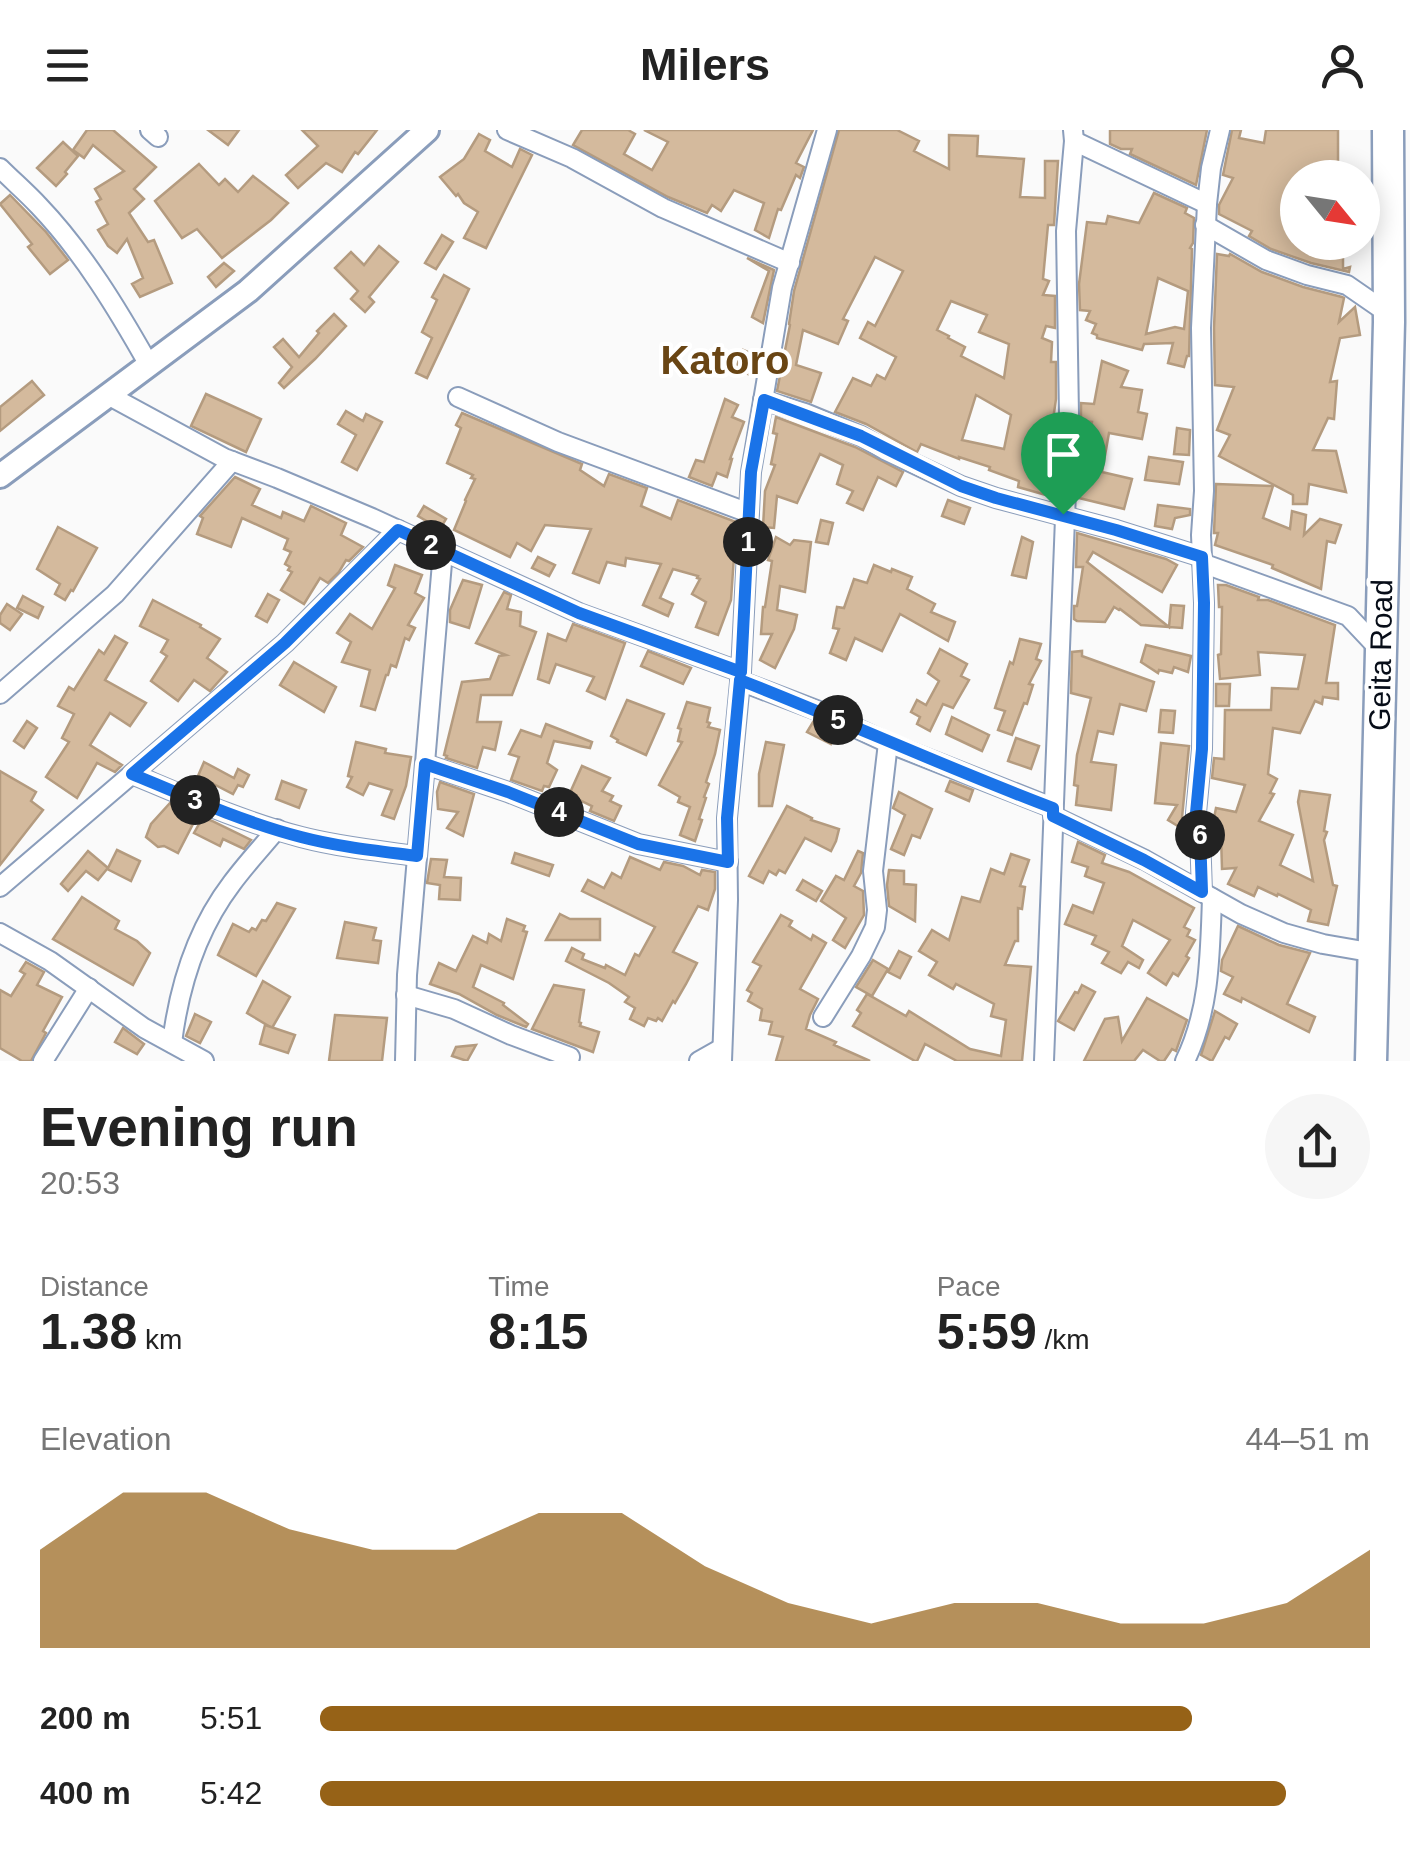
<!DOCTYPE html>
<meta charset="utf-8">
<style>
:root{--surface:#fff;--page:#f6f6f6;--text:#222;--muted:#767676;--accent:#966217}
body{margin:0;font-family:Helvetica,sans-serif;background:var(--page);color:var(--text);height:100vh;display:flex;flex-direction:column;font-size:38px;white-space:nowrap}
*{box-sizing:border-box;margin:0}
p{font-size:32px;color:var(--muted)}
.icon{flex:none;width:55px;height:55px;fill:none;stroke:currentColor;stroke-width:2;stroke-linecap:round;stroke-linejoin:round}
.map{position:relative;height:931px;overflow:hidden}
.panel{display:flex;flex-direction:column;background:var(--surface);flex:1}
.panel>*{flex:none}
.needle{width:65px;rotate:120deg}
.controls{position:absolute;left:1280px;top:30px;display:grid;gap:20px}
.controls a{display:grid;place-items:center;width:100px;height:100px;border-radius:50%;background:var(--surface);box-shadow:0 5px 25px #0003;font-size:50px}
.pin{position:absolute;display:grid;place-items:center;width:85px;height:85px;color:#fff;margin:-102px -42px;border-radius:50% 50% 50% 0;rotate:-45deg;box-shadow:0 0 10px #0007}
.pin .icon{rotate:45deg}
.km{position:absolute;width:50px;height:50px;margin:-25px;border-radius:50%;background:#222;color:#fff;font-size:28px;line-height:50px;text-align:center}
.round{display:grid;place-items:center;flex:none;width:105px;height:105px;border-radius:52px;background:var(--page)}
.overview{display:flex;align-items:center;justify-content:space-between;height:170px;padding:0 40px}
h1{font-size:55px;font-weight:700;line-height:75px}
.stats{display:grid;grid-template-columns:repeat(3,1fr);gap:15px;height:170px;padding:10px 40px}
.stats div{display:grid;align-content:center}
.stats b{font-size:50px;font-weight:700}
.stats small{font-size:28px;font-weight:400}
.stats p{font-size:28px}
.chart{height:280px;padding:20px 40px}
.chart p{display:flex;justify-content:space-between}
.chart svg{width:100%;height:180px;margin-top:10px;fill:var(--accent);opacity:.7}
ul{padding:0 40px;list-style:none;font-size:32px}
li{display:grid;grid-template-columns:160px 120px 1fr;align-items:center;height:75px}
li i{height:25px;border-radius:12px;background:var(--accent)}
header{display:flex;justify-content:space-between;align-items:center;height:130px;padding:0 40px;background:var(--surface);font-size:45px;font-weight:700}
.map>svg:first-child{display:block}
.building{fill:#d4ba9d;stroke:#b49b7f;stroke-width:2.5;fill-rule:evenodd}
.lines{fill:none;stroke-linecap:round;stroke-linejoin:round}
.street-casing{stroke:#8a9dbb;stroke-width:22}
.secondary-casing{stroke:#8a9dbb;stroke-width:28}
.highway-casing{stroke:#8a9dbb;stroke-width:35}
.street{stroke:#fff;stroke-width:18}
.secondary{stroke:#fff;stroke-width:22}
.highway{stroke:#fff;stroke-width:30}
.route-casing{stroke:#fff;stroke-width:20}
.route{stroke:#1a73e8;stroke-width:12}
.labels{text-anchor:middle;stroke-width:8;stroke-linejoin:round;paint-order:stroke}
.street-label{font-size:30px;fill:#070d18;stroke:#fff}
.district-label{font-size:40px;font-weight:bold;fill:#694514;stroke:#fff}
</style>
<header><svg class="icon" aria-label="menu" viewBox="0 0 24 24"><path d="M4 6h16M4 12h16M4 18h16"/></svg>Milers<svg class="icon" aria-label="person" viewBox="0 0 24 24"><circle cx="12" cy="8" r="4"/><path d="M4 21q1-7 8-7t8 7"/></svg></header>
<div class="map">
<svg width="1410" height="931" viewBox="0 0 1410 931">
<rect width="100%" height="100%" fill="#fafafa"/>
<g class="building">
<polygon points="87,0 113,0 156,37 134,59 144,69 129,83 148,112 154,110 172,153 140,167 132,154 143,148 127,109 117,123 108,116 98,100 108,94 96,72 101,69 95,59 124,41 93,15 84,28 73,20"/>
<polygon points="208,0 239,0 228,15"/>
<polygon points="302,0 377,0 358,24 355,22 342,42 326,33 298,58 286,45 318,16"/>
<polygon points="582,0 628,0 635,4 624,24 652,40 668,12 644,0 813,0 796,33 804,37 800,48 796,45 781,80 778,79 769,108 755,100 764,73 734,60 721,81 712,75 707,83 668,67 573,15"/>
<path d="M839 0H897L919 11 914 21 949 39V5L978 6 977 26 1024 29 1020 67 1045 68V31H1058L1054 95H1048L1043 149 1049 151 1043 165 1055 166V198L1046 196 1042 208 1052 212 1051 232H1056V269L1052 297 1050 296 1045 322 1055 324 1054 359H1050L1049 366 1018 357 1019 351 989 340 990 337 959 327V329L921 314 917 322 866 294 835 282 853 248 871 256 877 245 885 249 896 227 860 208 868 192 875 196 903 141 875 127 843 189 848 191 838 214 803 200 796 235 821 243 811 272 777 261 790 195 789 194 794 161ZM951 171 987 185 979 202 1009 214 1004 248 961 226 965 217 948 208 949 206 937 200ZM976 265 1011 285 1004 319 962 310Z"/>
<polygon points="1110,0 1207,0 1196,55 1130,24 1132,19 1121,19 1110,14"/>
<polygon points="1232,0 1241,0 1239,8 1264,13 1266,0 1338,0 1338,48 1298,48 1298,112 1326,118 1326,112 1343,112 1343,139 1350,137 1349,142 1311,133 1271,119 1249,106 1252,101 1219,84 1219,75 1233,48 1223,45"/>
<polygon points="479,4 490,10 485,21 512,37 520,19 532,25 486,118 464,108 478,82 464,73 458,64 456,66 440,47 464,29"/>
<polygon points="63,12 78,26 65,42 67,44 56,56 37,38"/>
<polygon points="199,34 219,55 225,49 238,62 253,46 288,73 271,90 222,128 197,99 182,108 155,71"/>
<path d="M1154 63 1187 78 1185 83 1194 88 1193 113 1190 118 1192 119 1189 226H1187L1184 237 1168 233 1173 213 1144 214 1142 220 1097 208V205L1092 203 1096 194 1086 190 1090 181 1080 180 1079 154 1087 92 1106 94 1108 86 1139 93ZM1158 148 1188 161 1184 199 1175 197 1146 204Z"/>
<polygon points="10,65 46,102 68,130 50,144 28,117 32,114 0,74"/>
<polygon points="442,105 453,112 436,139 425,133"/>
<polygon points="379,116 398,132 369,167 374,172 365,182 351,169 358,161 335,138 351,122 364,135"/>
<polygon points="1217,124 1229,126 1230,124 1262,142 1303,157 1342,167 1344,168 1339,192 1355,177 1360,205 1340,208 1330,252 1337,251 1334,289 1328,288 1313,320 1336,321 1346,362 1309,354 1307,374 1293,374 1293,365 1219,326 1230,305 1217,300 1234,257 1215,255 1214,198"/>
<polygon points="747,128 774,140 763,193 752,187 769,141"/>
<polygon points="224,133 234,141 216,157 208,147"/>
<polygon points="444,145 469,159 427,248 416,243 432,208 422,202 437,170 432,167"/>
<polygon points="334,184 346,196 315,229 284,258 279,253 292,237 274,217 283,209 299,227 319,203 317,201"/>
<polygon points="743,220 758,226 750,245 736,238"/>
<polygon points="1102,231 1128,241 1121,257 1142,260 1138,282 1147,284 1142,309 1109,303 1102,342 1132,349 1124,379 1079,368 1086,334 1079,347 1080,326 1087,327 1092,292 1081,291 1081,273 1094,274"/>
<polygon points="32,251 44,265 0,301 0,277"/>
<polygon points="206,264 261,289 246,322 191,296"/>
<polygon points="725,269 738,275 732,287 744,292 730,329 732,329 727,347 717,343 712,356 689,347 696,330 704,332"/>
<polygon points="346,281 363,291 366,284 382,292 357,340 342,332 356,305 338,294"/>
<polygon points="462,283 582,334 580,340 604,356 609,344 647,358 641,376 671,389 678,370 736,392 731,406 735,408 732,426 734,426 731,470 718,505 696,497 706,472 692,464 700,449 697,448 698,446 673,439 660,468 673,474 668,486 643,475 661,434 626,428 625,436 607,432 599,453 573,443 591,399 545,395 531,421 517,413 510,427 454,400 466,371 465,370 475,349 471,348 473,345 447,333 461,298 456,295"/>
<polygon points="776,287 855,317 903,342 896,356 878,347 863,380 847,373 853,361 837,354 843,335 820,324 797,373 777,366 774,398 763,397 765,361 775,335 771,334 777,304 773,303"/>
<polygon points="1177,298 1190,300 1189,325 1174,324"/>
<polygon points="1149,327 1183,332 1179,354 1145,350"/>
<polygon points="235,347 260,359 252,375 281,388 283,382 304,391 311,376 346,393 341,405 363,417 349,431 346,430 339,442 328,453 320,448 304,474 281,460 292,442 288,440 290,437 285,434 291,422 284,419 288,409 242,388 231,417 197,404 203,388 200,386"/>
<polygon points="1216,354 1273,356 1263,388 1290,399 1292,381 1306,385 1304,405 1320,389 1341,395 1335,413 1327,411 1321,459 1272,438 1273,435 1215,415 1218,403 1214,403"/>
<polygon points="948,370 970,378 964,394 942,386"/>
<polygon points="1158,375 1190,379 1190,385 1175,388 1172,399 1155,396"/>
<polygon points="424,376 446,389 440,399 418,386"/>
<polygon points="821,390 833,393 828,414 816,412"/>
<polygon points="58,397 97,418 73,461 71,460 65,470 55,464 60,454 37,439"/>
<polygon points="1077,403 1166,429 1177,435 1162,462 1093,422 1087,432 1169,497 1171,475 1184,476 1182,498 1141,495 1120,479 1119,480 1114,477 1105,492 1077,491 1074,489 1074,476 1077,476 1083,437 1076,437"/>
<polygon points="776,407 790,415 794,410 811,412 805,462 780,456 777,480 797,485 794,499 775,538 760,530 772,504 761,504 763,477 765,477 772,431 768,430"/>
<polygon points="1022,407 1033,412 1026,448 1012,445"/>
<polygon points="538,427 555,435 549,446 532,438"/>
<polygon points="395,435 422,445 415,463 424,468 408,495 415,498 409,510 405,508 396,537 391,535 388,545 386,545 375,580 361,576 370,540 342,532 351,512 337,503 350,484 372,499 395,458 388,455"/>
<polygon points="874,435 891,442 892,439 912,447 907,459 935,474 931,482 955,492 948,511 900,484 882,521 855,508 846,530 830,523 839,499 833,498 837,477 844,478 854,449 867,453"/>
<polygon points="463,450 482,455 469,498 450,492 450,480"/>
<polygon points="1218,455 1226,455 1259,467 1258,470 1268,470 1335,495 1326,553 1338,553 1338,569 1323,567 1322,574 1315,571 1300,603 1273,598 1268,644 1277,649 1270,663 1274,664 1259,691 1293,705 1280,735 1313,751 1298,672 1300,661 1330,665 1324,701 1327,702 1324,710 1333,755 1337,756 1328,795 1308,791 1311,780 1278,764 1277,766 1258,757 1254,766 1228,754 1236,738 1222,739 1221,706 1213,704 1212,698 1216,678 1236,682 1245,655 1212,648 1214,628 1224,629 1225,580 1271,580 1272,558 1298,559 1305,525 1258,522 1260,545 1220,549 1218,525 1221,524 1222,477 1219,477"/>
<polygon points="504,462 511,465 507,479 521,482 520,496 536,502 512,565 481,565 477,592 501,592 495,620 483,617 477,638 446,628 447,626 444,625 462,552 490,549 499,526 506,525 476,513"/>
<polygon points="268,464 279,470 267,492 256,486"/>
<polygon points="23,466 43,477 38,488 17,478"/>
<polygon points="153,470 201,495 200,497 220,509 207,528 227,542 210,561 194,550 178,571 151,551 167,526 161,522 168,510 140,496"/>
<polygon points="7,474 22,484 10,500 0,493 0,485"/>
<polygon points="573,494 625,513 605,569 587,561 594,547 556,534 549,553 538,549 548,504 566,511"/>
<polygon points="115,506 127,513 105,550 146,573 130,596 110,583 90,615 122,635 115,642 97,633 77,668 46,647 69,612 62,608 74,584 58,576 69,557 74,560 99,520 104,524"/>
<polygon points="1020,509 1041,514 1036,529 1041,531 1029,554 1033,555 1027,574 1024,573 1012,605 998,600 1005,581 995,578 1010,532 1013,534"/>
<polygon points="1146,515 1191,526 1188,542 1174,537 1172,543 1159,540 1158,543 1141,532"/>
<polygon points="940,519 967,534 961,546 969,550 953,578 943,574 930,601 917,594 920,587 911,582 917,570 926,575 939,551 928,543"/>
<polygon points="648,521 691,538 683,554 641,536"/>
<polygon points="1082,521 1082,526 1154,552 1146,581 1120,574 1113,604 1098,601 1091,632 1116,635 1111,680 1076,675 1078,656 1074,655 1077,625 1091,568 1071,563 1072,522"/>
<polygon points="294,532 336,557 324,582 280,555"/>
<polygon points="1216,554 1230,554 1229,576 1216,576"/>
<polygon points="627,570 664,584 646,625 617,612 618,610 611,606"/>
<polygon points="687,572 710,578 707,592 710,593 708,597 720,600 715,624 706,652 709,654 704,667 706,668 699,689 702,690 695,711 680,705 690,677 678,672 680,667 659,655 682,612 678,611 681,599 678,598"/>
<polygon points="1161,580 1175,581 1173,603 1159,602"/>
<polygon points="952,587 989,605 982,621 946,604"/>
<polygon points="27,591 37,598 24,618 14,611"/>
<polygon points="813,592 837,603 831,614 807,602"/>
<polygon points="546,594 592,612 590,618 554,611 547,633 557,640 549,657 544,656 542,661 511,650 519,627 509,624 521,600 541,607"/>
<polygon points="1016,608 1039,616 1031,639 1008,631"/>
<polygon points="356,612 386,619 385,623 411,627 406,656 394,689 382,685 392,660 369,653 363,665 347,657 352,647 348,646"/>
<polygon points="766,612 784,615 772,676 759,676 759,644"/>
<polygon points="1161,613 1189,616 1181,698 1168,690 1177,675 1155,673"/>
<polygon points="204,632 234,648 238,639 249,645 243,657 238,655 233,664 198,646"/>
<polygon points="582,636 610,648 602,661 613,666 610,671 621,676 614,691 590,681 592,676 569,665"/>
<polygon points="0,641 36,662 31,671 43,680 0,735"/>
<polygon points="282,651 306,660 299,678 276,669"/>
<polygon points="950,651 973,660 969,671 946,661"/>
<polygon points="440,652 474,664 463,706 447,698 458,682 438,679 437,662"/>
<polygon points="899,662 932,679 920,708 912,705 904,725 891,719 905,685 893,678"/>
<polygon points="170,673 176,676 194,692 178,723 164,716 158,717 146,707 151,694"/>
<polygon points="787,676 812,688 811,690 839,699 836,711 831,721 805,708 785,743 779,740 776,745 769,741 763,753 749,746"/>
<polygon points="203,687 212,691 251,710 244,719 223,709 220,716 194,703"/>
<polygon points="1078,712 1105,725 1102,733 1129,742 1194,778 1184,797 1190,800 1187,806 1195,810 1186,826 1189,828 1178,846 1173,843 1166,855 1148,843 1170,810 1133,790 1122,816 1143,830 1139,838 1128,832 1121,843 1102,833 1109,822 1092,814 1096,806 1065,794 1073,775 1093,783 1104,753 1085,746 1088,737 1072,732"/>
<polygon points="117,720 140,731 131,751 107,739 98,750 86,741 68,761 61,754 88,721 108,738"/>
<polygon points="858,721 863,723 861,743 854,756 863,761 864,785 845,818 833,810 846,788 821,771 836,746 844,750"/>
<polygon points="515,723 553,735 549,746 512,733"/>
<polygon points="1011,724 1029,730 1020,756 1025,757 1022,779 1018,778 1018,811 1015,811 1005,835 1031,837 1022,931 957,931 925,914 917,931 915,931 853,896 861,883 857,880 867,864 906,886 909,881 970,919 1001,926 1006,890 991,886 994,874 956,854 953,859 929,845 937,832 919,821 932,800 949,810 962,767 980,772 991,739 1004,744"/>
<polygon points="630,727 660,740 664,732 683,736 700,745 702,740 715,742 715,759 708,780 698,776 673,822 697,833 686,854 675,873 673,871 662,891 658,888 656,891 648,888 644,896 630,889 635,878 625,872 629,867 609,853 566,831 572,818 584,824 582,829 605,838 606,835 625,845 635,824 639,826 655,797 582,761 588,750 604,758 612,743 621,748"/>
<polygon points="431,729 447,730 444,747 461,748 460,770 439,769 440,755 427,753"/>
<polygon points="889,740 904,741 904,754 916,755 915,791 889,776 887,755"/>
<polygon points="803,750 822,761 816,771 797,760"/>
<polygon points="82,767 119,791 115,799 137,811 150,823 133,855 53,809"/>
<polygon points="277,773 295,779 256,846 218,825 233,794 249,802 252,798 256,800 262,790 266,791"/>
<polygon points="560,784 570,789 600,789 600,810 546,810"/>
<polygon points="781,785 792,791 789,796 811,810 813,805 826,813 800,859 818,869 810,885 806,899 836,912 834,915 870,931 776,931 783,907 769,904 772,892 760,890 762,879 748,871 752,863 747,860 761,836 753,832"/>
<polygon points="507,789 525,796 523,801 527,802 513,849 481,835 473,857 504,873 503,875 528,894 526,897 497,885 459,864 430,854 439,833 456,841 473,806 487,813 489,804 501,811"/>
<polygon points="345,792 376,798 373,810 381,811 378,833 337,828"/>
<polygon points="1238,796 1279,815 1310,823 1287,874 1315,887 1309,902 1242,868 1241,872 1224,864 1233,847 1221,841 1222,830"/>
<polygon points="899,821 911,827 900,848 888,842"/>
<polygon points="873,830 888,839 872,866 856,857"/>
<polygon points="26,832 44,842 37,855 62,867 43,901 46,903 31,931 22,931 0,918 0,860 11,866 25,844 20,841"/>
<polygon points="263,851 290,867 272,898 247,883"/>
<polygon points="554,855 584,860 579,892 581,893 580,896 599,902 593,922 532,899"/>
<polygon points="1082,855 1095,862 1074,900 1058,891 1075,862 1078,863"/>
<polygon points="1147,868 1187,890 1176,921 1172,919 1164,931 1160,931 1143,920 1134,931 1084,931 1105,889 1118,887 1122,911"/>
<polygon points="1215,881 1237,894 1229,909 1225,907 1212,931 1201,925"/>
<polygon points="195,884 211,892 200,913 186,906"/>
<polygon points="335,885 387,888 382,931 329,931"/>
<polygon points="265,895 295,905 288,923 260,914"/>
<polygon points="123,898 144,914 137,924 115,912"/>
<polygon points="476,915 467,931 452,926 456,917"/>
</g>
<g class="lines">
<defs>
<g id="street">
<polyline points="150,0 158,7"/>
<polyline points="507,0 572,28 663,78 790,133"/>
<polyline points="1074,11 1207,74"/>
<path d="M0 38C13 51 27 63 39 76 83 122 118 180 149 235"/>
<polyline points="1205,95 1266,130 1307,145 1347,155 1389,184"/>
<polyline points="108,265 224,328 277,348 372,388 579,483 741,542"/>
<polyline points="458,267 558,312 749,383"/>
<polyline points="763,270 805,283 861,306 885,320 961,356 996,368 1116,400 1202,427"/>
<polyline points="1202,433 1348,486 1381,521"/>
<polyline points="740,551 819,581 888,613 1053,678"/>
<polyline points="0,564 115,464 232,331"/>
<polyline points="425,634 508,662 638,714 728,732"/>
<path d="M132 644C187 667 243 692 301 707 339 717 379 721 417 726"/>
<polyline points="1053,686 1145,730 1241,784 1284,803 1323,814 1375,823"/>
<polyline points="0,757 285,513 398,400"/>
<polyline points="1202,762 1200,704 1196,683 1202,619 1204,473 1201,405 1204,361 1201,198 1207,74 1211,38 1220,0"/>
<polyline points="0,803 50,831 144,898 204,931"/>
<polyline points="406,865 454,879 511,905 570,927"/>
<polyline points="823,887 861,826 875,797 877,780 873,741 888,613"/>
<path d="M172 913C179 857 197 799 232 753 246 734 262 717 277 699"/>
<polyline points="43,931 89,858"/>
<polyline points="405,931 407,845 443,421"/>
<polyline points="699,931 722,918"/>
<polyline points="722,931 728,770 727,688 741,542 751,342 782,158 827,0"/>
<polyline points="1044,931 1069,285 1066,101 1074,11 1073,0"/>
<path d="M1185 931C1210 880 1210 824 1212 768"/>
</g>
<polyline id="secondary" points="0,346 248,161 427,0"/>
<polyline id="highway" points="1371,931 1389,192 1388,0"/>
</defs>
<use href="#street" class="street-casing"/>
<use href="#secondary" class="secondary-casing"/>
<use href="#highway" class="highway-casing"/>
<use href="#street" class="street"/>
<use href="#secondary" class="secondary"/>
<use href="#highway" class="highway"/>
</g>
<g class="lines">
<defs>
<path id="route" d="M764 270 861 306 961 356 996 368 1116 400 1202 427 1204 473 1202 619 1196 683 1200 704 1202 762 1144 730 1053 686V678C947 638 845 591 740 550L727 688 728 732 638 714 508 662 425 634 417 726C379 721 339 717 301 707 243 692 187 667 132 644L285 513 398 400 579 483 741 542 751 342Z"/>
</defs>
<use href="#route" class="route-casing"/>
<use href="#route" class="route"/>
</g>
<g class="labels">
<g class="street-label">
<text transform="translate(1381 525) rotate(-89)" y="10">Geita Road</text>
</g>
<g class="district-label">
<text x="725" y="244">Katoro</text>
</g>
</g>
</svg>
<div class="controls">
<a><svg class="needle" viewBox="-14 -14 28 28"><path d="M0-13l5 13h-10z" fill="#e53935"/><path d="M0 13l5-13h-10z" fill="#767676"/></svg></a>
</div>
<div class="pin" style="left:1063px;top:384px;background:#1e9e55"><svg class="icon" aria-label="arrive" viewBox="0 0 24 24"><path d="M6 21V4h12l-3 4 3 4H6"/></svg></div>
<b class="km" style="left:748px;top:412px">1</b>
<b class="km" style="left:431px;top:415px">2</b>
<b class="km" style="left:195px;top:670px">3</b>
<b class="km" style="left:559px;top:682px">4</b>
<b class="km" style="left:838px;top:590px">5</b>
<b class="km" style="left:1200px;top:705px">6</b>
</div>
<section class="panel">
<div class="overview"><div><h1>Evening run</h1><p>20:53</p></div><a class="round"><svg class="icon" aria-label="share" viewBox="0 0 24 24"><path d="M12 15V3M7 8l5-5 5 5M5 13v7h14v-7"/></svg></a></div>
<div class="stats">
<div><p>Distance</p><b>1.38<small> km</small></b></div>
<div><p>Time</p><b>8:15</b></div>
<div><p>Pace</p><b>5:59<small> /km</small></b></div>
</div>
<div class="chart"><p><span>Elevation</span>44–51 m</p>
<svg viewBox="0 0 160 44" preserveAspectRatio="none"><path d="M0 44V20L10 6L20 6L30 15L40 20L50 20L60 11L70 11L80 24L90 33L100 38L110 33L120 33L130 38L140 38L150 33L160 20V44z"/></svg>
</div>
<ul>
<li><b>200 m</b>5:51<i style="width:83%"></i></li>
<li><b>400 m</b>5:42<i style="width:92%"></i></li>
</ul>
</section>
